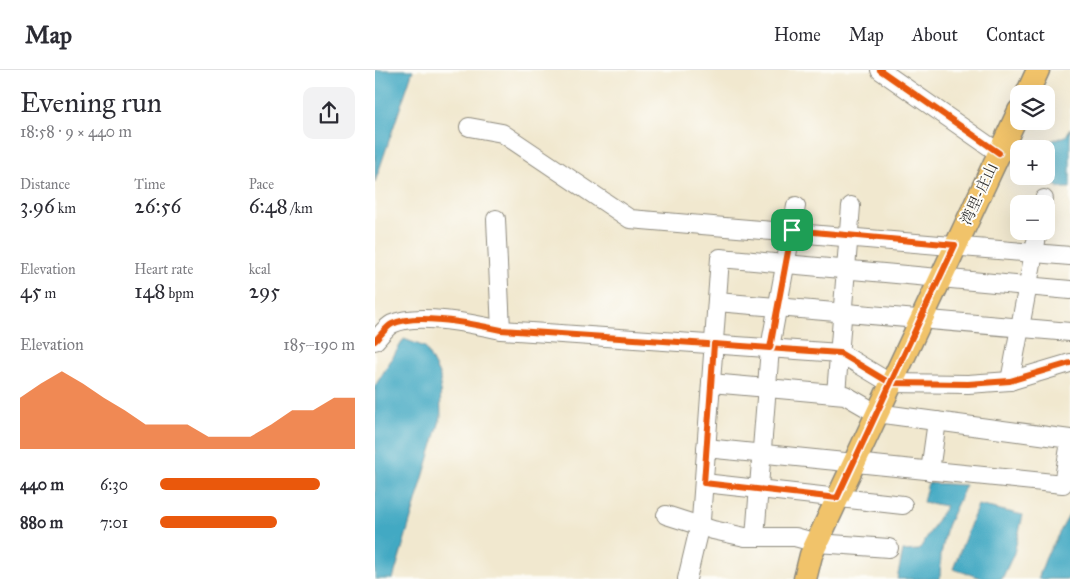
<!DOCTYPE html>
<meta charset="utf-8">
<style>
:root{--surface:#fff;--page:#f2f2f3;--text:#2b2b33;--muted:#7c7c81;--line:#e1e1e2;--accent:#ea580c}
body{margin:0;font-family:"IM FELL Great Primer","Noto Serif SC",serif;background:var(--page);color:var(--text);height:100vh;display:flex;flex-direction:column;font-size:19px;white-space:nowrap}
*{box-sizing:border-box;margin:0}
p{font-size:16px;color:var(--muted)}
.icon{flex:none;width:28px;height:28px;fill:none;stroke:currentColor;stroke-width:2;stroke-linecap:round;stroke-linejoin:round}
.map{position:relative;flex:1;overflow:hidden}
.side{display:flex;flex-direction:column;background:var(--surface);width:375px}
.side>*{flex:none}
.buttons{position:absolute;left:635px;top:15px;display:grid;gap:10px}
.buttons a{display:grid;place-items:center;width:45px;height:45px;border-radius:10px;background:var(--surface);box-shadow:0 5px 20px #0002;font-size:25px}
.pin{position:absolute;display:grid;place-items:center;width:42px;height:42px;color:#fff;margin:-21px;border-radius:10px;box-shadow:0 2px 8px #0006}
.round{display:grid;place-items:center;flex:none;width:52px;height:52px;border-radius:10px;background:var(--page)}
.overview{display:flex;align-items:center;justify-content:space-between;height:85px;padding:0 20px}
h1{font-size:28px;font-weight:600;line-height:38px}
.stats{display:grid;grid-template-columns:repeat(3,1fr);gap:8px;height:85px;padding:5px 20px}
.stats div{display:grid;align-content:center}
.stats b{font-size:21px;font-weight:600}
.stats small{font-size:14px;font-weight:400}
.stats p{font-size:14px}
.chart{height:140px;padding:10px 20px}
.chart p{display:flex;justify-content:space-between}
.chart svg{width:100%;height:90px;margin-top:5px;fill:var(--accent);opacity:.7}
ul{padding:0 20px;list-style:none;font-size:16px}
li{display:grid;grid-template-columns:80px 60px 1fr;align-items:center;height:38px}
li i{height:12px;border-radius:6px;background:var(--accent)}
header{display:flex;align-items:center;gap:30px;box-sizing:border-box;height:70px;padding:0 25px;background:var(--surface);border-bottom:1px solid var(--line)}
header strong{font-size:24px}
nav{display:flex;gap:28px;margin-inline-start:auto;font-size:18px}
main{display:flex;flex:1;min-height:0}
.map>svg:first-child{display:block}
.water{fill:#43a9c3;stroke:#376a77}
.lines{fill:none;stroke-linecap:round;stroke-linejoin:round}
.minor-casing{stroke:#8e8a7d;stroke-width:20}
.major-casing{stroke:#8e8a7d;stroke-width:25}
.minor{stroke:#fff;stroke-width:18}
.major{stroke:#f1c36a;stroke-width:22}
.cycleway-casing{stroke:#fdfcf7;stroke-width:9}
.cycleway{stroke:#e8590c;stroke-width:6}
.route-casing{stroke:#fff;stroke-width:10}
.route{stroke:#ea580c;stroke-width:6}
.labels{text-anchor:middle;stroke-width:4;stroke-linejoin:round;paint-order:stroke}
.street-label{font-size:15px;fill:#2b2b2b;stroke:#fdfcf7}
</style>
<header>
<strong>Map</strong>
<nav><a>Home</a><a>Map</a><a>About</a><a>Contact</a></nav>
</header>
<main>
<section class="side">
<div class="overview"><div><h1>Evening run</h1><p>18:58 · 9 × 440 m</p></div><a class="round"><svg class="icon" aria-label="share" viewBox="0 0 24 24"><path d="M12 15V3M7 8l5-5 5 5M5 13v7h14v-7"/></svg></a></div>
<div class="stats">
<div><p>Distance</p><b>3.96<small> km</small></b></div>
<div><p>Time</p><b>26:56</b></div>
<div><p>Pace</p><b>6:48<small> /km</small></b></div>
</div>
<div class="stats">
<div><p>Elevation</p><b>45<small> m</small></b></div>
<div><p>Heart rate</p><b>148<small> bpm</small></b></div>
<div><p>kcal</p><b>295</b></div>
</div>
<div class="chart"><p><span>Elevation</span>185–190 m</p>
<svg viewBox="0 0 160 44" preserveAspectRatio="none"><path d="M0 44V19L10 12L20 6L30 12L40 19L50 25L60 32L70 32L80 32L90 38L100 38L110 38L120 32L130 25L140 25L150 19L160 19V44z"/></svg>
</div>
<ul>
<li><b>440 m</b>6:30<i style="width:82%"></i></li>
<li><b>880 m</b>7:01<i style="width:60%"></i></li>
</ul>
</section>
<div class="map">
<svg width="695" height="509" viewBox="0 0 695 509">
<rect width="100%" height="100%" fill="#fdfcf7"/>
<filter id="ink" filterUnits="userSpaceOnUse"><feTurbulence type="fractalNoise" baseFrequency=".02" numOctaves="2"/><feDisplacementMap in="SourceGraphic" scale="10" xChannelSelector="R" yChannelSelector="G"/><feConvolveMatrix kernelMatrix="1 2 1 2 8 2 1 2 1" color-interpolation-filters="sRGB"/></filter>
<filter id="wash" filterUnits="userSpaceOnUse"><feTurbulence type="fractalNoise" baseFrequency=".0096" numOctaves="4" result="noise"/><feDisplacementMap in="SourceGraphic" scale="20" xChannelSelector="R" yChannelSelector="G"/><feGaussianBlur stdDeviation="1.12" result="paint"/><feColorMatrix in="noise" values="0 0 0 0 0 0 0 0 0 0 0 0 0 0 0 0 0 1.4 0 .05"/><feComposite in="paint" operator="in"/></filter>
<g filter="url(#wash)">
<rect width="100%" height="100%" fill="#f1e8cf"/>
<g class="water">
<polygon points="0,0 38,0 0,112"/>
<polygon points="695,59 695,118 684,118 667,106 671,106 671,79 664,79 672,72 691,66"/>
<polygon points="29,269 50,277 65,306 66,347 18,509 0,509 0,316"/>
<polygon points="553,413 591,415 572,456 566,485 565,509 522,509 528,481 544,480 571,436 548,432"/>
<polygon points="603,435 648,445 639,483 627,509 610,509 578,499"/>
<polygon points="694,445 695,509 663,509 671,487"/>
</g>
</g>
<g filter="url(#ink)">
<g class="lines">
<defs>
<g id="minor">
<polyline points="505,0 624,83"/>
<polyline points="94,57 127,63 255,149 695,186"/>
<polyline points="668,134 669,129"/>
<polyline points="121,149 126,260"/>
<polyline points="342,232 695,262"/>
<path d="M0 271C5 266 11 257 17 254 42 242 99 254 126 260L465 283 515 313 593 314 635 311 695 293"/>
<polyline points="635,311 663,161"/>
<polyline points="336,313 470,325 501,343 695,369"/>
<polyline points="461,324 476,136"/>
<polyline points="331,378 688,414 695,372"/>
<polyline points="555,401 562,351"/>
<polyline points="329,413 528,435"/>
<polyline points="291,445 338,460 370,467 420,467 442,473 514,478"/>
<polyline points="380,467 395,278 421,136"/>
<polyline points="312,509 326,450 345,188 695,220"/>
</g>
<g id="major">
<polyline points="652,24 663,0"/>
<polyline points="430,509 436,485 644,41"/>
</g>
</defs>
<use href="#minor" class="minor-casing"/>
<use href="#major" class="major-casing"/>
<use href="#minor" class="minor"/>
<use href="#major" class="major"/>
<defs>
<g id="cycleway">
<polyline points="505,0 624,83"/>
<path d="M0 271C5 266 11 257 17 254 42 242 99 254 126 260L465 283 515 313 593 314 635 311 695 293"/>
</g>
</defs>
<use href="#cycleway" class="cycleway-casing"/>
<use href="#cycleway" class="cycleway"/>
</g>
</g>
<g class="lines" filter="url(#ink)">
<defs>
<polygon id="route" points="417,160 580,175 462,428 329,413 339,274 395,278"/>
</defs>
<use href="#route" class="route-casing"/>
<use href="#route" class="route"/>
</g>
<g class="labels">
<g class="street-label">
<text transform="translate(604 124) rotate(-65)" y="5">湾里-庄山</text>
</g>
</g>
</svg>
<div class="buttons">
<a><svg class="icon" aria-label="layers" viewBox="0 0 24 24"><path d="M12 4l9 5-9 5-9-5zM3 14l9 5 9-5"/></svg></a>
<a>+</a>
<a>−</a>
</div>
<div class="pin" style="left:417px;top:160px;background:#1e9e55"><svg class="icon" aria-label="arrive" viewBox="0 0 24 24"><path d="M6 21V4h12l-3 4 3 4H6"/></svg></div>
</div>
</main>
